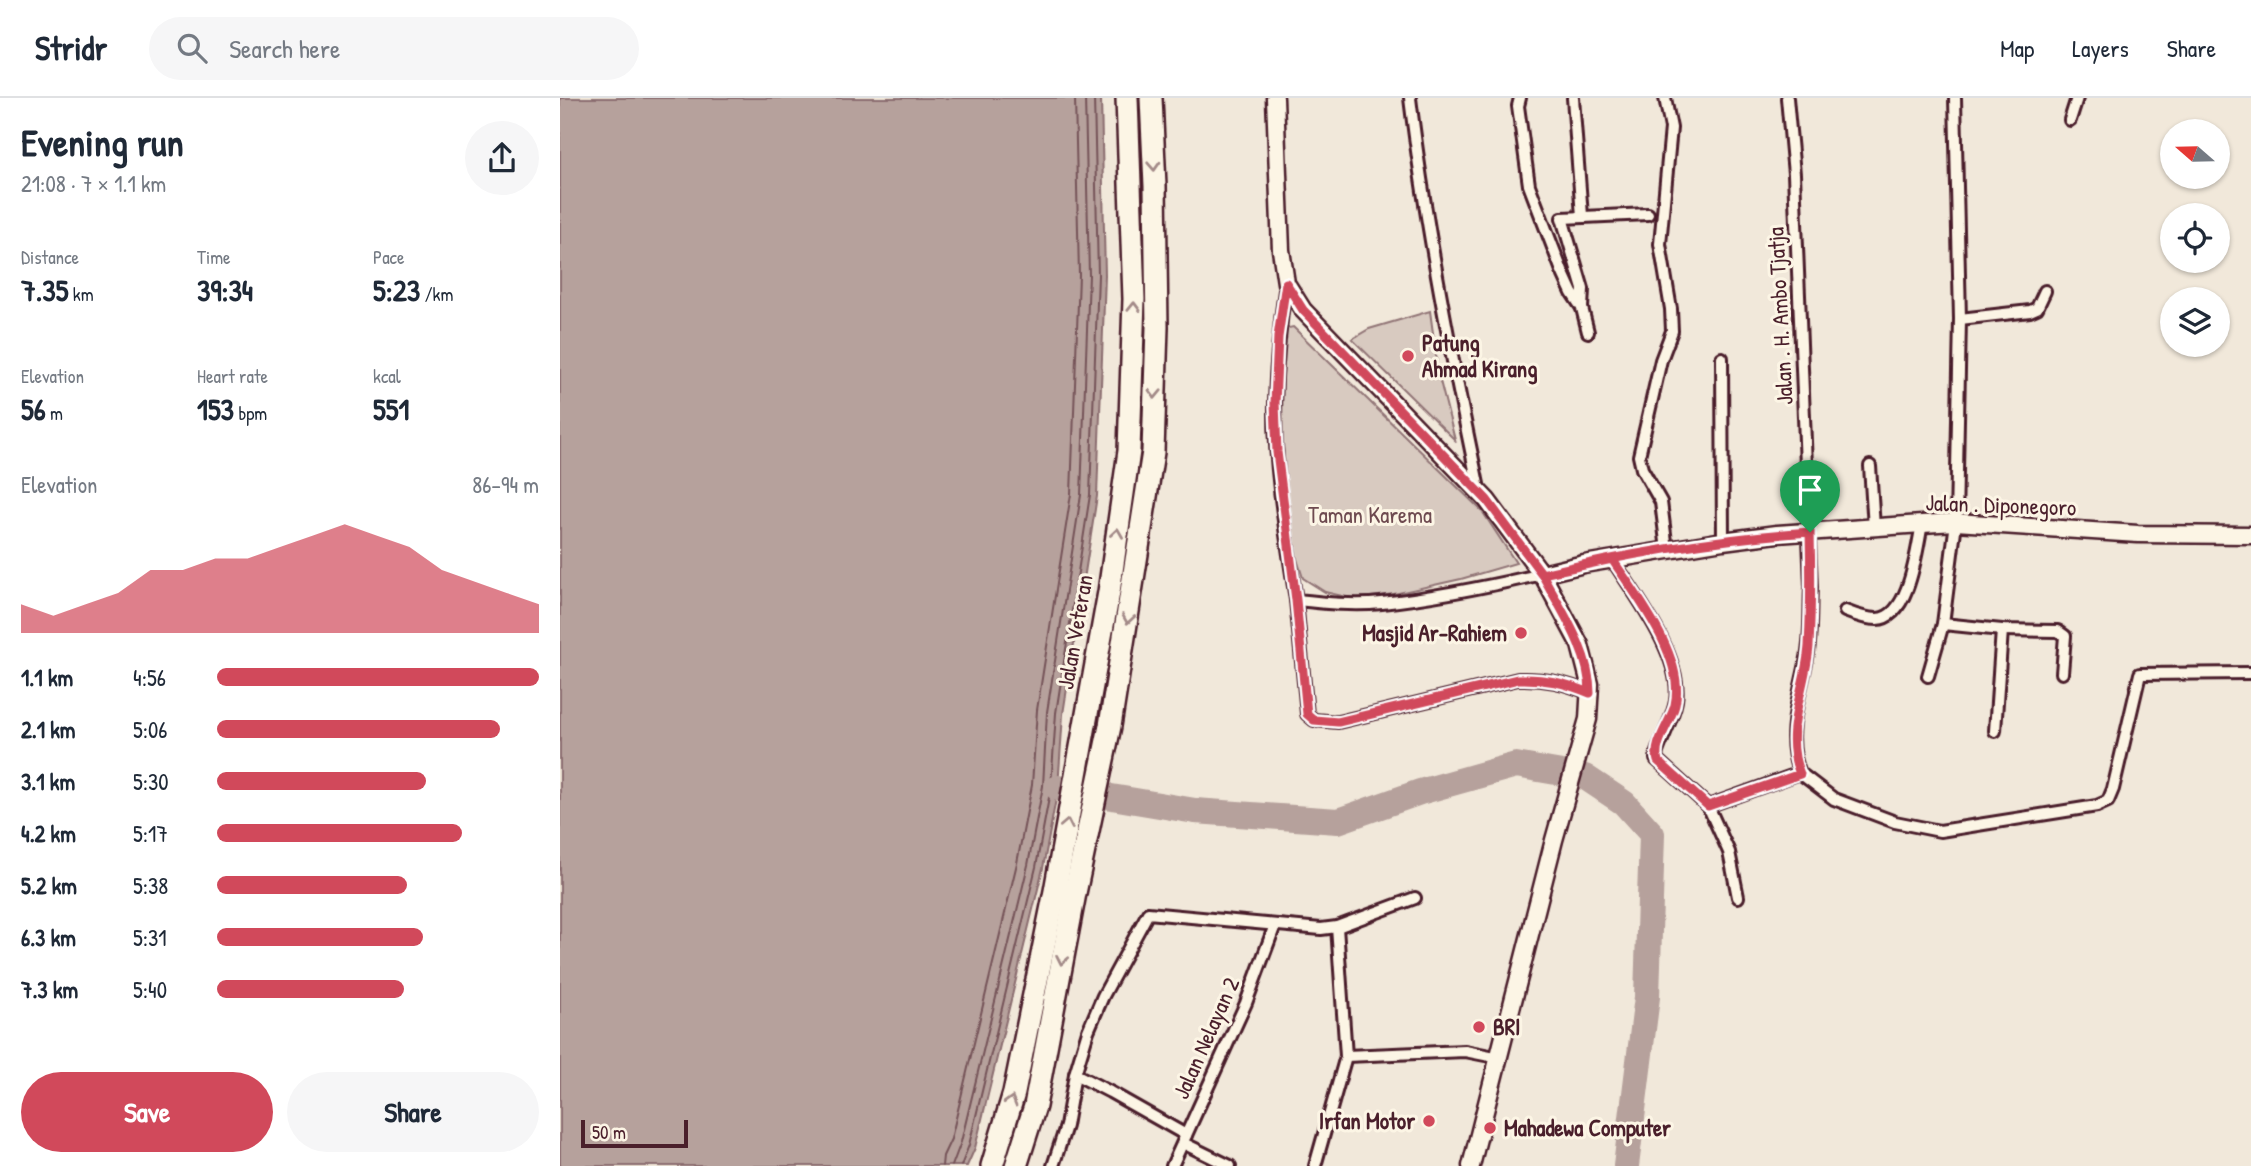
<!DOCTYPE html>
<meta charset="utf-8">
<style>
:root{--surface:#fff;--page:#f6f6f7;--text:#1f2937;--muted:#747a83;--line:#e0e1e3;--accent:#d1495b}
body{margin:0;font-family:"Patrick Hand",sans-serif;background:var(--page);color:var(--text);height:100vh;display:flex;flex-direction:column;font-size:26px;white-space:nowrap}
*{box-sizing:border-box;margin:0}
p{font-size:23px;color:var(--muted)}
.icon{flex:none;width:38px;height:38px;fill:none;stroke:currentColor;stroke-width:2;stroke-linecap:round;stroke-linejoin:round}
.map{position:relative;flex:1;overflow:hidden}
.sheet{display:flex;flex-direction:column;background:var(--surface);width:560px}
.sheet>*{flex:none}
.needle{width:46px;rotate:290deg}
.fabs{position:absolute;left:1600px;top:21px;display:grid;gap:14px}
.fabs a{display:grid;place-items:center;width:70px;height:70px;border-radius:50%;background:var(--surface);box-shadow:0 2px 5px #0004;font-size:35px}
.scale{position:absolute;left:21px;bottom:18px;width:107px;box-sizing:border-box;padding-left:7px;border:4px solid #4a1f2b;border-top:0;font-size:19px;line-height:24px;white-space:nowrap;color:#4a1f2b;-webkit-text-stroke:5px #fcf5e5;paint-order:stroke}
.pin{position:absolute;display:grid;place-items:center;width:60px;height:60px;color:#fff;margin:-72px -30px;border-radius:50% 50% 50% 0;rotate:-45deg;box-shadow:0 0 7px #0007}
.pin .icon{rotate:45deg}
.round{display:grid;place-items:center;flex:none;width:74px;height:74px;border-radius:37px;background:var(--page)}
.headline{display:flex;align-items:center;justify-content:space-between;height:119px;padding:0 21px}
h1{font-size:38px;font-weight:800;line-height:52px}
.figures{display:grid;grid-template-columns:repeat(3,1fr);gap:10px;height:119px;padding:7px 21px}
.figures div{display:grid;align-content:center}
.figures b{font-size:30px;font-weight:800}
.figures small{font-size:19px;font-weight:400}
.figures p{font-size:19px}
.chart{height:196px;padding:14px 21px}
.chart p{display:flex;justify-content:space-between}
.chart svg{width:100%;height:126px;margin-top:7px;fill:var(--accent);opacity:.7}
.primary-button{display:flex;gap:14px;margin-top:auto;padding:14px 21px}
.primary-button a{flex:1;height:80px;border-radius:42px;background:var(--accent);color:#fff;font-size:28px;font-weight:800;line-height:80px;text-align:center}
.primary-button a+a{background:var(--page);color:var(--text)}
ul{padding:0 21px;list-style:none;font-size:23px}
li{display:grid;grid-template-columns:112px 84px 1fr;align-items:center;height:52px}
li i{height:18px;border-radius:9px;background:var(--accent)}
header{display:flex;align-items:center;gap:42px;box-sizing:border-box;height:98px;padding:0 35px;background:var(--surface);border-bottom:2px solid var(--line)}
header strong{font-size:33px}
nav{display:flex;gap:38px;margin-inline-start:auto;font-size:24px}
.search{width:490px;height:63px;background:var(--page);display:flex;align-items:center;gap:18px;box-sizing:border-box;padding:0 24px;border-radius:38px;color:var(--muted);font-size:26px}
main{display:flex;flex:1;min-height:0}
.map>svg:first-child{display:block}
.green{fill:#d8cac0;stroke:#917476;stroke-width:2}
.water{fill:#b6a19c;stroke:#8b6d6f;stroke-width:2}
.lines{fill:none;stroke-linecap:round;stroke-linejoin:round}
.shore{stroke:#755358;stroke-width:2}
.river{stroke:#b6a19c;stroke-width:26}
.street-casing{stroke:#4a1f2b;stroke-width:16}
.secondary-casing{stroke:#4a1f2b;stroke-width:21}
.highway-casing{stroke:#4a1f2b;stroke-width:26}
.street{stroke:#fcf5e5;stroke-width:10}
.secondary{stroke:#fcf5e5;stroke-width:16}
.highway{stroke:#fcf5e5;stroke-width:21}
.oneway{stroke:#a38a88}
.route-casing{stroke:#fff;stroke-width:14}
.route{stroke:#d1495b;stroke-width:9}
.poi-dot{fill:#d1495b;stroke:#fcf5e5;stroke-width:2.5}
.labels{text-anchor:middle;stroke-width:6;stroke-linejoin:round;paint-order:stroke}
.street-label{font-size:23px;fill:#4a1f2b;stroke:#fcf5e5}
.poi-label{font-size:23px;font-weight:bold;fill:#4a1f2b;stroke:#fcf5e5;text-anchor:start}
.park-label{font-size:23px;fill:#6e4a50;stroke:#fcf5e5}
</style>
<header>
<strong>Stridr</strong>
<div class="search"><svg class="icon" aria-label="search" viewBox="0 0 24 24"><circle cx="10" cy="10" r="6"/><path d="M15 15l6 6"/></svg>Search here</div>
<nav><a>Map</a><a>Layers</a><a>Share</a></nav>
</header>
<main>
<section class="sheet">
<div class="headline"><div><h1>Evening run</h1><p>21:08 · 7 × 1.1 km</p></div><a class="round"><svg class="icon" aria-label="share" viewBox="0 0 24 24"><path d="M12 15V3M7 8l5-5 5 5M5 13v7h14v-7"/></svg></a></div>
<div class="figures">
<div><p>Distance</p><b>7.35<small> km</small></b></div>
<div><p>Time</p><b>39:34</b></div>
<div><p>Pace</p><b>5:23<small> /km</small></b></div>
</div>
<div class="figures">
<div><p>Elevation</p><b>56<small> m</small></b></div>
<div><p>Heart rate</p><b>153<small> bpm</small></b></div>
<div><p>kcal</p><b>551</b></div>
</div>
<div class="chart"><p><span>Elevation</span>86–94 m</p>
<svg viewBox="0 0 160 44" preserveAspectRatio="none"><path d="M0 44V34L10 38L20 34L30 30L40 22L50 22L60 18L70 18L80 14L90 10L100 6L110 10L120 14L130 22L140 26L150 30L160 34V44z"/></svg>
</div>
<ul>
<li><b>1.1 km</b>4:56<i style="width:100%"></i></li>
<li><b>2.1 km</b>5:06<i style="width:88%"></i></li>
<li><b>3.1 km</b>5:30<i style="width:65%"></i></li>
<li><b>4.2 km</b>5:17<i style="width:76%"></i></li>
<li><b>5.2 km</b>5:38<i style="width:59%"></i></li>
<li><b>6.3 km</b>5:31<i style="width:64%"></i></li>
<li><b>7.3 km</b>5:40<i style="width:58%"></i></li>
</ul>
<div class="primary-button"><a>Save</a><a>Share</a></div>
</section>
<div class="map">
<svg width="1691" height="1068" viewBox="0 0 1691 1068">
<rect width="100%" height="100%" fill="#f1e8da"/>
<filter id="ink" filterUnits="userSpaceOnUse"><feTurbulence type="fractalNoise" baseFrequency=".0143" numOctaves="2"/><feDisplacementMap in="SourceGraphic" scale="14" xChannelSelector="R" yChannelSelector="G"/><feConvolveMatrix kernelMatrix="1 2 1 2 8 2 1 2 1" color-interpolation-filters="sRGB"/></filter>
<g filter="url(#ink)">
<g class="green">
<polygon points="870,213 879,279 895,342 792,241 809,231"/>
<polygon points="733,229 922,413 956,465 901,481 834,496 795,501 765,494 743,480 731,442 722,353 723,240 724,231"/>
</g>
<polygon class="water" points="0,0 541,0 545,177 537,398 503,616 498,690 483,770 415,1050 407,1068 0,1068"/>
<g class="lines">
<g class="shore">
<polyline points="382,1068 383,1058 391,1041 457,765 472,687 477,612 511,396 519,177 515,0"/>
<polyline points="392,1068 401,1044 468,767 483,688 487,614 521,397 529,177 525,0"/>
<polyline points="401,1068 409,1047 476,769 491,689 496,615 530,397 538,177 534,0"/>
</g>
<polyline class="river" points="498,690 635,713 778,723 860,694 956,667 1025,679 1064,705 1092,736 1087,899 1066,1068"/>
<defs>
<g id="street">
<path d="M850 0C866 131 892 262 919 391"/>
<polyline points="960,0 958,8 969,87 1002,173 1012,195 1022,210"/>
<polyline points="1013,0 1022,118"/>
<polyline points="1105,0 1111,30 1100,146 1111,211 1112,233 1101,262 1079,358 1082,371 1101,404 1107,452"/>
<polyline points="1510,22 1517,0"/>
<path d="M726 185C720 225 716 264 715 304 714 370 726 437 736 502 765 505 794 508 822 505 876 499 930 488 982 476"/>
<polyline points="1400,221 1470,213 1477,210 1485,193"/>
<polyline points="1028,234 1022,210 1023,191 1002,120 1088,116"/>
<polyline points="1162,260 1163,443"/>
<polyline points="1310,368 1314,430"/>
<path d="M1052 461C1075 497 1123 559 1116 603 1113 620 1103 637 1097 654L1096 661 1148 708 1169 754 1178 799"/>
<path d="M736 502 747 616 754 622 778 624 958 581C985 580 1005 585 1030 595"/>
<path d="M1285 513C1295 517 1307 521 1317 521 1350 520 1357 449 1362 426"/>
<polyline points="1383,526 1442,532 1498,533 1505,538 1502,575"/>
<polyline points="1368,578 1383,526 1396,424 1400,221 1395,0"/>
<polyline points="1435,633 1442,532"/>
<polyline points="1240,675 1274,701 1335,724 1380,733 1537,708 1548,703 1553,691 1580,576 1691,575"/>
<path d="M1148 708 1240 675C1223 637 1242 593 1248 554 1251 533 1250 510 1251 489L1234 76 1227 0"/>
<polyline points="786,958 905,953 940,960"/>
<polyline points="515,976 550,994 626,1037"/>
<polyline points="623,1045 670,1068"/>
<polyline points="493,1068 506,1028 515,976 528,933 543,898 588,815 761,831 777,829 855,800"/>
<polyline points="612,1068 686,905 715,827"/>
<polyline points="755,1068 786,958 777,829"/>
</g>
<g id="secondary">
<polyline points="715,0 721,152 726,185 743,212 927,402 982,476 1020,547 1030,586 1028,621 994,742 911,1068"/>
<polyline points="982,476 1024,466 1163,443 1217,436 1362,426 1396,424 1578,436 1691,437"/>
</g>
<g id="highway">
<polyline points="432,1068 454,995 495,793 549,494 569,353 574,201 567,0"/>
<polyline points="456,1068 475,1008 515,795 550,628 593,354 597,229 595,88 591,0"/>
</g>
</defs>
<use href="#street" class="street-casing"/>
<use href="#secondary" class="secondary-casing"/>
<use href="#highway" class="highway-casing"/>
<use href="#street" class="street"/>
<use href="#secondary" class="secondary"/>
<use href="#highway" class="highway"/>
</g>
<defs><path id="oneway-chevron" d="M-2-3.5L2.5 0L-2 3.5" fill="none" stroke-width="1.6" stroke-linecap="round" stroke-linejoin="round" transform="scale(1.75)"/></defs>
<g class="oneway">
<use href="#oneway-chevron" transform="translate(594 68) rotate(87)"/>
<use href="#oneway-chevron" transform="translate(574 209) rotate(-89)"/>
<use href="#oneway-chevron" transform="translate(595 296) rotate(92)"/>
<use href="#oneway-chevron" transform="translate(557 435) rotate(-82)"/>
<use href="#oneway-chevron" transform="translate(568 521) rotate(99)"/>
<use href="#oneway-chevron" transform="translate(507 726) rotate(-79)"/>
<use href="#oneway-chevron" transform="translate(502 862) rotate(101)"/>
<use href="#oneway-chevron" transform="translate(451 1003) rotate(-74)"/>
</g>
</g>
<g class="lines" filter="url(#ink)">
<defs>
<path id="route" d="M1250 434C1160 440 1070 455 982 476L927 402 743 212 726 185 718 239 715 305 717 354 736 502 747 616 754 622 778 624 958 581C985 580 1005 585 1030 595 1030 553 1001 512 982 476L1052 461C1077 499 1126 560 1115 607 1111 624 1092 646 1098 663L1148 708 1240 676C1222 634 1246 591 1249 548 1251 510 1251 472 1250 434"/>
</defs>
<use href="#route" class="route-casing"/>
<use href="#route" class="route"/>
</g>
<g class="poi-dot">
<circle cx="848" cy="258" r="7"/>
<circle cx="961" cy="535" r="7"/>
<circle cx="919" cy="929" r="7"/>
<circle cx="869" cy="1023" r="7"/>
<circle cx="930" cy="1030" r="7"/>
</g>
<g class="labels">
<g class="street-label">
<text transform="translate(1220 218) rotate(-93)" y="8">Jalan . H. Ambo Tjatja</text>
<text transform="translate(1441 407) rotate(2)" y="8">Jalan . Diponegoro</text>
<text transform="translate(515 534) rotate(-80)" y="8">Jalan Veteran</text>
<text transform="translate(646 940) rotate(-66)" y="8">Jalan Nelayan 2</text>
</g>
<g class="poi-label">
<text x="862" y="253">Patung<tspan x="862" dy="26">Ahmad Kirang</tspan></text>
<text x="947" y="543" text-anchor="end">Masjid Ar-Rahiem</text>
<text x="933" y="937">BRI</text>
<text x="855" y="1031" text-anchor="end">Irfan Motor</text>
<text x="944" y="1038">Mahadewa Computer</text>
</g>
<g class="park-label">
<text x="810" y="425">Taman Karema</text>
</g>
</g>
</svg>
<div class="fabs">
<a><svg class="needle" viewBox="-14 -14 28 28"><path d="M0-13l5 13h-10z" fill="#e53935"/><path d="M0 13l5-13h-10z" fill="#747a83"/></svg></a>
<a><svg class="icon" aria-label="locate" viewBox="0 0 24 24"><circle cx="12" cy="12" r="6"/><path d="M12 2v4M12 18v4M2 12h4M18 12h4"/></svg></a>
<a><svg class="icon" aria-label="layers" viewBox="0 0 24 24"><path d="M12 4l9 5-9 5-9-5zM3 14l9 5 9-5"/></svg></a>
</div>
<div class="scale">50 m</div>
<div class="pin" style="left:1250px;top:434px;background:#1e9e55"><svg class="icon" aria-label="arrive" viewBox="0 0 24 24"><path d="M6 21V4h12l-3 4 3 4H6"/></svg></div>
</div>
</main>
